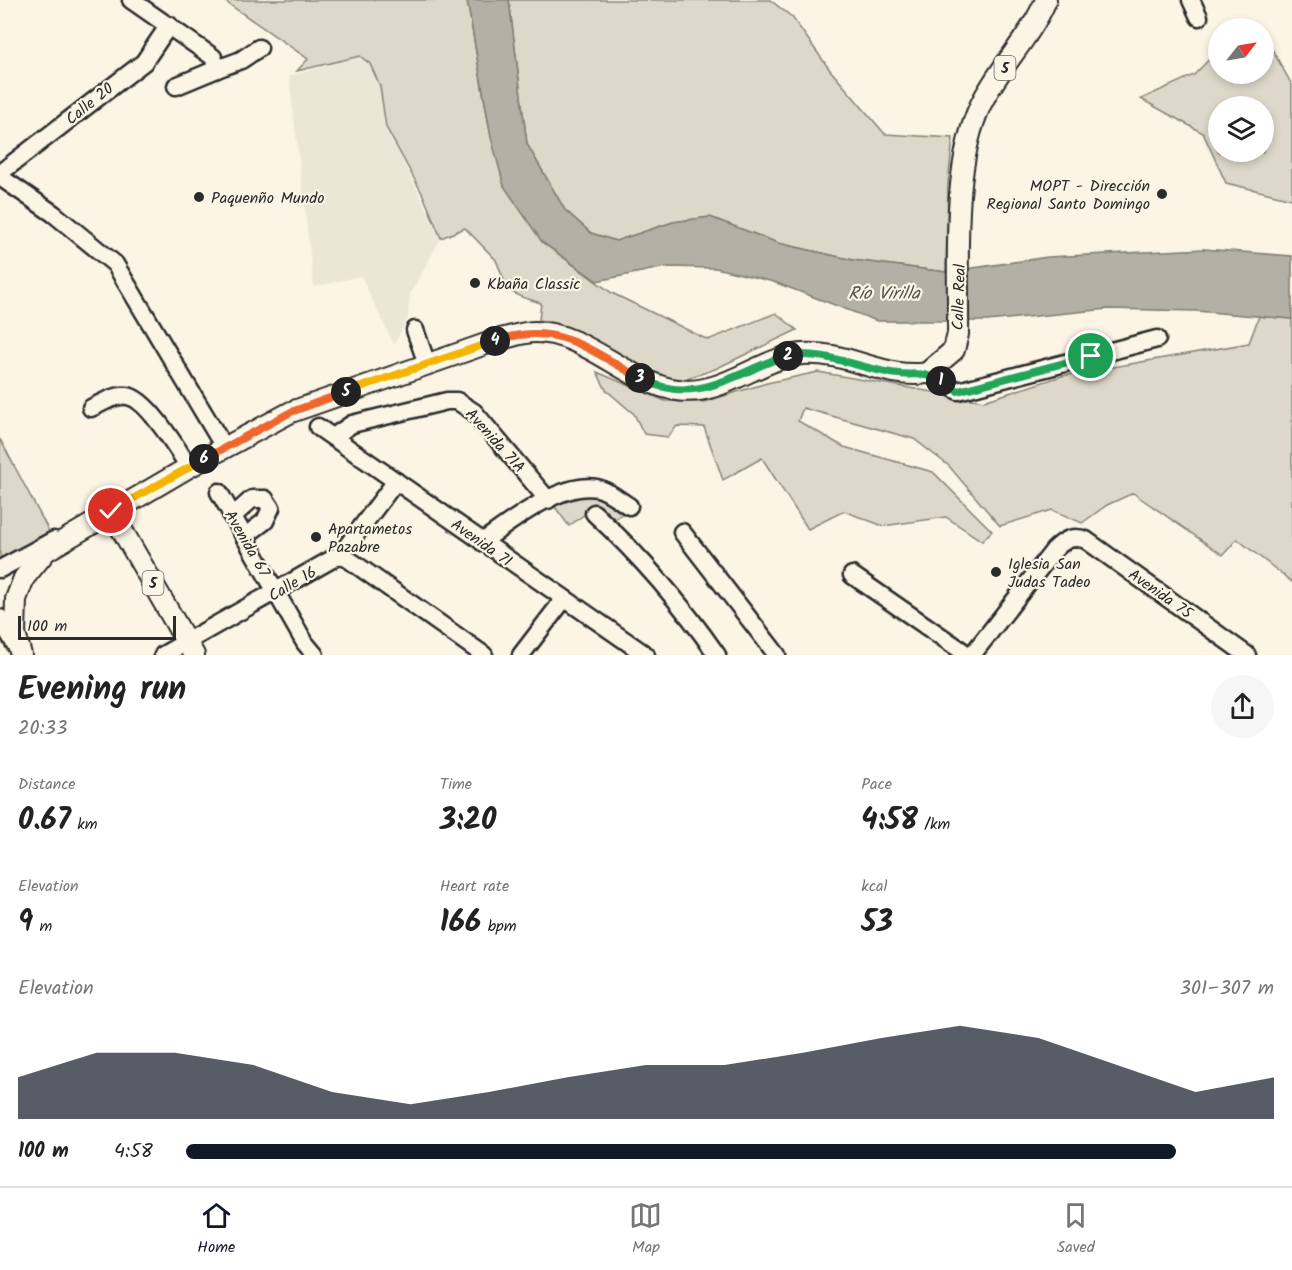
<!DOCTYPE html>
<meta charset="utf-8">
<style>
:root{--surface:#fff;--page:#f6f6f6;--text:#222;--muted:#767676;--line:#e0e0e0;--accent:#111827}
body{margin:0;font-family:Kalam,sans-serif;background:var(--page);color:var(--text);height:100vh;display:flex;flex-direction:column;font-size:22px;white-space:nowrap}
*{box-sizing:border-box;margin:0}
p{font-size:20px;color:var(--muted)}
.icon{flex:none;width:33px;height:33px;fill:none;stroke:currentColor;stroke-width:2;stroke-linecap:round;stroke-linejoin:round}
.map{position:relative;height:655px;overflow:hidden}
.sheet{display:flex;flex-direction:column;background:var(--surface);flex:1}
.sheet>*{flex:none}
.needle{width:39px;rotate:59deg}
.tools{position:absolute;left:1208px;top:18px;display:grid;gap:12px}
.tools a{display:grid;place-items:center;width:66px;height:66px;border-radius:50%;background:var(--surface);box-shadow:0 3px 9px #0003;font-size:30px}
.scale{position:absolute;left:18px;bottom:15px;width:158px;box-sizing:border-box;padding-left:6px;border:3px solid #2b2b2b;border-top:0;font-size:16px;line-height:21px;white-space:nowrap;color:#2b2b2b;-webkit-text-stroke:4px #fcf5e5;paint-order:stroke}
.pin{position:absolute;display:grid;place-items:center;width:51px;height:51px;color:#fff;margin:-26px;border:3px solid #fff;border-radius:50%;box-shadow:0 2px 6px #0007}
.km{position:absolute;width:30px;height:30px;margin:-15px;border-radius:50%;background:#222;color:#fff;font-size:16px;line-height:30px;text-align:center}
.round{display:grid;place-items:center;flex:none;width:63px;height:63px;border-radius:32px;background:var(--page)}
.overview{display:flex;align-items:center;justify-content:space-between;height:102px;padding:0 18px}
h1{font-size:33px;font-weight:700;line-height:45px}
.stats{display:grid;grid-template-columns:repeat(3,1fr);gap:9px;height:102px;padding:6px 18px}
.stats div{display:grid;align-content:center}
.stats b{font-size:30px;font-weight:700}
.stats small{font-size:16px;font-weight:400}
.stats p{font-size:16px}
.chart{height:168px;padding:12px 18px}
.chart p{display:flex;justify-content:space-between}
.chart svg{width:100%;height:108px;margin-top:6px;fill:var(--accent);opacity:.7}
ul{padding:0 18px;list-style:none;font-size:20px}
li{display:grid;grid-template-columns:96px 72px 1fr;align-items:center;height:45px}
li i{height:15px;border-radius:8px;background:var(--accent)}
.tabs{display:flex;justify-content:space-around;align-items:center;height:84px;border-top:2px solid var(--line);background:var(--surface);font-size:16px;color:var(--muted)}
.tabs a{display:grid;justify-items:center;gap:3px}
.tabs .selected{color:var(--accent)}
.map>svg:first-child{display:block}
.built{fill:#ece6d7}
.green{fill:#ded8ca;stroke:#84827a;stroke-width:1.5;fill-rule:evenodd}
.water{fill:#b4b0a5;stroke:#7d7b74;stroke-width:1.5}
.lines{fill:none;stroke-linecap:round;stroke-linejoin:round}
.minor-casing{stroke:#2b2b2b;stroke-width:21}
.major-casing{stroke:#2b2b2b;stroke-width:24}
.minor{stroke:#fcf5e5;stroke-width:16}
.major{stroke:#fcf5e5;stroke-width:20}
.split-1-casing{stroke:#fff;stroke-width:12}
.split-2-casing{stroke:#fff;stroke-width:12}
.split-3-casing{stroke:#fff;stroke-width:12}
.split-4-casing{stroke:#fff;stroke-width:12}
.split-5-casing{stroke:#fff;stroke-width:12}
.split-6-casing{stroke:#fff;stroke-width:12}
.split-7-casing{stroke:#fff;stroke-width:12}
.split-1{stroke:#22a559;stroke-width:8}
.split-2{stroke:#22a559;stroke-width:8}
.split-3{stroke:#22a559;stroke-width:8}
.split-4{stroke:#f0652b;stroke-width:8}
.split-5{stroke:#f5b400;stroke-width:8}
.split-6{stroke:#f0652b;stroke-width:8}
.split-7{stroke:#f5b400;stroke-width:8}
.poi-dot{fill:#2b2b2b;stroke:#fcf5e5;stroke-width:2}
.labels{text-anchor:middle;stroke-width:4.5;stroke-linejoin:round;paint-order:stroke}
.shield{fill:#fcf5e5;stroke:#6a6863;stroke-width:1.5}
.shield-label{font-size:15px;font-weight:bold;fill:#2b2b2b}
.street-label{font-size:16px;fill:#2b2b2b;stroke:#fcf5e5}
.poi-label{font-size:16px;fill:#2b2b2b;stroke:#fcf5e5;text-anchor:start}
.water-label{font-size:18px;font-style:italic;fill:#545350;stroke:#fcf5e5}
</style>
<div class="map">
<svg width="1292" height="655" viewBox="0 0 1292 655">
<rect width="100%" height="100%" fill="#fcf5e5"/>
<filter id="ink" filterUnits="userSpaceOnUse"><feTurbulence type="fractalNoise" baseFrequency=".0167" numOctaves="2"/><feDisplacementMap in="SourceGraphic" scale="12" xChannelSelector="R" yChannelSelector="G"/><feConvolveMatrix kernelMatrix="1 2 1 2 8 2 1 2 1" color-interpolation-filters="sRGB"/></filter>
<g filter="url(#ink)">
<polygon class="built" points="361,56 370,64 380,86 386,127 441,238 410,294 408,317 394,345 361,276 314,287 289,76"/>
<g class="green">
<polygon points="223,0 467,0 491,137 542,242 612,293 708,340 776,313 797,330 715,369 681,381 657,377 567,329 539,320 541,303 522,297 508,290 496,260 465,228 441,238 423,195 386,127 380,86 370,64 360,56 297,71 308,59"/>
<polygon points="509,0 770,0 792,17 830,70 885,134 953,138 948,183 946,272 853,260 778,243 710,217 673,222 616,241 591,233 565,210 527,144"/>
<path d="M1263 33 1292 85V199L1226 183 1203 133 1141 99 1194 75 1218 50V74H1263ZM1218 106H1263V152H1218Z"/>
<polygon points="1259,316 1292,319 1292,582 1237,539 1223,555 1133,493 1107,505 1082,523 1052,510 1000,526 949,466 914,439 803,408 798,421 844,447 933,472 992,531 982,541 946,517 883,526 844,511 808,529 762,458 723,480 704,427 677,426 668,437 644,434 634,414 606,390 597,372 665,401 704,402 767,383 818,372 984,401 1062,376 1249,343"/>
<polygon points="0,439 51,535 0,564"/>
<polygon points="594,493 628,509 611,522 585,514 569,526 552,503"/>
</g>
<polygon class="water" points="467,0 509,0 527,144 565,210 591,233 616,241 673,222 710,217 778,243 853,260 946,272 1048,257 1204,249 1292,256 1292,319 1196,311 1108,309 987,321 877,321 774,282 716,268 666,267 597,281 542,242 504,186 491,137"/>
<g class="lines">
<defs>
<g id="minor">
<polyline points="131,0 213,57 217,69 241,60 259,48"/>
<polyline points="1191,0 1199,17"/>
<polyline points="176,86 217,69"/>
<polyline points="0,173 144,62 169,25"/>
<polyline points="0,177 54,214 115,264 224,447"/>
<polyline points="415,330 427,364"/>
<polyline points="927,373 958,391 1157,339"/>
<path d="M91 408C102 403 116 394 127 396 147 398 178 450 189 467"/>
<polyline points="318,427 646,655"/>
<polyline points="333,437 352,424 447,401 457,401 474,412 548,500"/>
<polyline points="219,492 305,643 315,655"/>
<path d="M594 513C640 556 681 603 717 655"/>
<polyline points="232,517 252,499 265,499 271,508 265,521 244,537"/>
<polyline points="682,532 777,655"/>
<path d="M482 542C509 523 561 481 597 488 608 490 619 500 629 506"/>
<polyline points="341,554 484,655"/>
<polyline points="0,569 54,540"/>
<polyline points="852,575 968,655"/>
<polyline points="0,618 16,646"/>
<polyline points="163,655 341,554 396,481"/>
<polyline points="521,655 564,599"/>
<path d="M972 655 1054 550C1064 540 1072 535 1086 540L1247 655"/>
</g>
<g id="major">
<polyline points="111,511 194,655"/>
<path d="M21 655 15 633 16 599 24 578 46 551 189 467 291 412 500 339C511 337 523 332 535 332 585 332 628 383 677 390 722 397 759 358 802 354 846 350 884 380 927 373L954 350 958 334C959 267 951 166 981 104 999 67 1030 38 1046 0"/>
</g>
</defs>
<use href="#minor" class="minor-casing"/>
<use href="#major" class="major-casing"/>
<use href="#minor" class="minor"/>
<use href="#major" class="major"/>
</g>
</g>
<g class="lines" filter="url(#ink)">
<defs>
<polyline id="split-1" points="941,381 958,391 1091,356"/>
<path id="split-2" d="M788 356C826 351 855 367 891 373 911 377 922 370 941 381"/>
<path id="split-3" d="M640 378C681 400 714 387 753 369 764 364 776 358 788 356"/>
<path id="split-4" d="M495 341C556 320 588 349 640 378"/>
<polyline id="split-5" points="346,392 495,341"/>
<polyline id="split-6" points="204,459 291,412 346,392"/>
<polyline id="split-7" points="111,511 204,459"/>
</defs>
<use href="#split-1" class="split-1-casing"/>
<use href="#split-2" class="split-2-casing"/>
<use href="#split-3" class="split-3-casing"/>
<use href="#split-4" class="split-4-casing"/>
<use href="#split-5" class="split-5-casing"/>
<use href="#split-6" class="split-6-casing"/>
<use href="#split-7" class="split-7-casing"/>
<use href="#split-1" class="split-1"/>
<use href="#split-2" class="split-2"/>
<use href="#split-3" class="split-3"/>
<use href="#split-4" class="split-4"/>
<use href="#split-5" class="split-5"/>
<use href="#split-6" class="split-6"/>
<use href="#split-7" class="split-7"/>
</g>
<g class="poi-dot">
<circle cx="1162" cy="194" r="6"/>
<circle cx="199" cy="197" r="6"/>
<circle cx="475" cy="283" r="6"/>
<circle cx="316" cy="537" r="6"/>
<circle cx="996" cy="572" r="6"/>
</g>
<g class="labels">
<g class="shield">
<rect x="994.5" y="56" width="21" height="24" rx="4.5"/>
<rect x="142.5" y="571" width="21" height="24" rx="4.5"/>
</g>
<g class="shield-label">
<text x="1005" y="73">5</text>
<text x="153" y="588">5</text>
</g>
<g class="street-label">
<text transform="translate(89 103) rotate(-39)" y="6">Calle 20</text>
<text transform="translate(958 297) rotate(-88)" y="6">Calle Real</text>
<text transform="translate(496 440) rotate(48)" y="6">Avenida 71A</text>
<text transform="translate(482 542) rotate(35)" y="6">Avenida 71</text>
<text transform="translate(248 543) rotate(60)" y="6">Avenida 67</text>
<text transform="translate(292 583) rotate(-31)" y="6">Calle 16</text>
<text transform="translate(1161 593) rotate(35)" y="6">Avenida 75</text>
</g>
<g class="poi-label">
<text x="1150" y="191" text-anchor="end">MOPT - Dirección<tspan x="1150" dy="18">Regional Santo Domingo</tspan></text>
<text x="211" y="203">Paquenño Mundo</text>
<text x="487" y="289">Kbaña Classic</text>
<text x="328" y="534">Apartametos<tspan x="328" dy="18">Pazabre</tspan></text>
<text x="1008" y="569">Iglesia San<tspan x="1008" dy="18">Judas Tadeo</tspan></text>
</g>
<g class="water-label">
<text x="884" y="299">Río Virilla</text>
</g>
</g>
</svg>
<div class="tools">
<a><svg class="needle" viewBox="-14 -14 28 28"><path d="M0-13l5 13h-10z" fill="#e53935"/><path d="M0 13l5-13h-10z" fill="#767676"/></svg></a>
<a><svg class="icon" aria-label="layers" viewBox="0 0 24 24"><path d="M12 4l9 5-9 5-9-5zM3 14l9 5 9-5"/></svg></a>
</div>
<div class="scale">100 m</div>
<div class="pin" style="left:1091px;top:356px;background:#1e9e55"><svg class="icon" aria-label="arrive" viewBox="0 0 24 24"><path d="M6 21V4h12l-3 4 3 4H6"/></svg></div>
<div class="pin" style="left:111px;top:511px;background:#d93025"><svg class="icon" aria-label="check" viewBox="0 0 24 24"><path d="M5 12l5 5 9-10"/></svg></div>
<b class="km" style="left:941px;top:381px">1</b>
<b class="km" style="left:788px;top:356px">2</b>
<b class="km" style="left:640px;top:378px">3</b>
<b class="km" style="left:495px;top:341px">4</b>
<b class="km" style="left:346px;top:392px">5</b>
<b class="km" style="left:204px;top:459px">6</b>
</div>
<section class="sheet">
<div class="overview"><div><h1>Evening run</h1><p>20:33</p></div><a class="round"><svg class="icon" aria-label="share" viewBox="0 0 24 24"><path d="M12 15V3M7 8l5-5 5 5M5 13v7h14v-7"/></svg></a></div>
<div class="stats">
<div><p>Distance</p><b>0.67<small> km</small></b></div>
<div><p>Time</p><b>3:20</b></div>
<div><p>Pace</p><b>4:58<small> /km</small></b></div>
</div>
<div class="stats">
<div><p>Elevation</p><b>9<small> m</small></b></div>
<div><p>Heart rate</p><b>166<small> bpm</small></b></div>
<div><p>kcal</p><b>53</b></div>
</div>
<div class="chart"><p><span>Elevation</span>301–307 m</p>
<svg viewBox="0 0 160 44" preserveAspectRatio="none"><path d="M0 44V27L10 17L20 17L30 22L40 33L50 38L60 33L70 27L80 22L90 22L100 17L110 11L120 6L130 11L140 22L150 33L160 27V44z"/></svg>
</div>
<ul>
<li><b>100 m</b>4:58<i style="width:91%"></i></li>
</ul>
</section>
<nav class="tabs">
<a class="selected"><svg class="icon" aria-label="home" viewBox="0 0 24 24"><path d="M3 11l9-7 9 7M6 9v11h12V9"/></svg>Home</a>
<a><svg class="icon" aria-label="map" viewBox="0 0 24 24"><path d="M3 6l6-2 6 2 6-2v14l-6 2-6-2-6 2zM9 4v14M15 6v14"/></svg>Map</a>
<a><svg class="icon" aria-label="saved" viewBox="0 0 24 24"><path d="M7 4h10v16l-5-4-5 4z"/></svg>Saved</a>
</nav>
